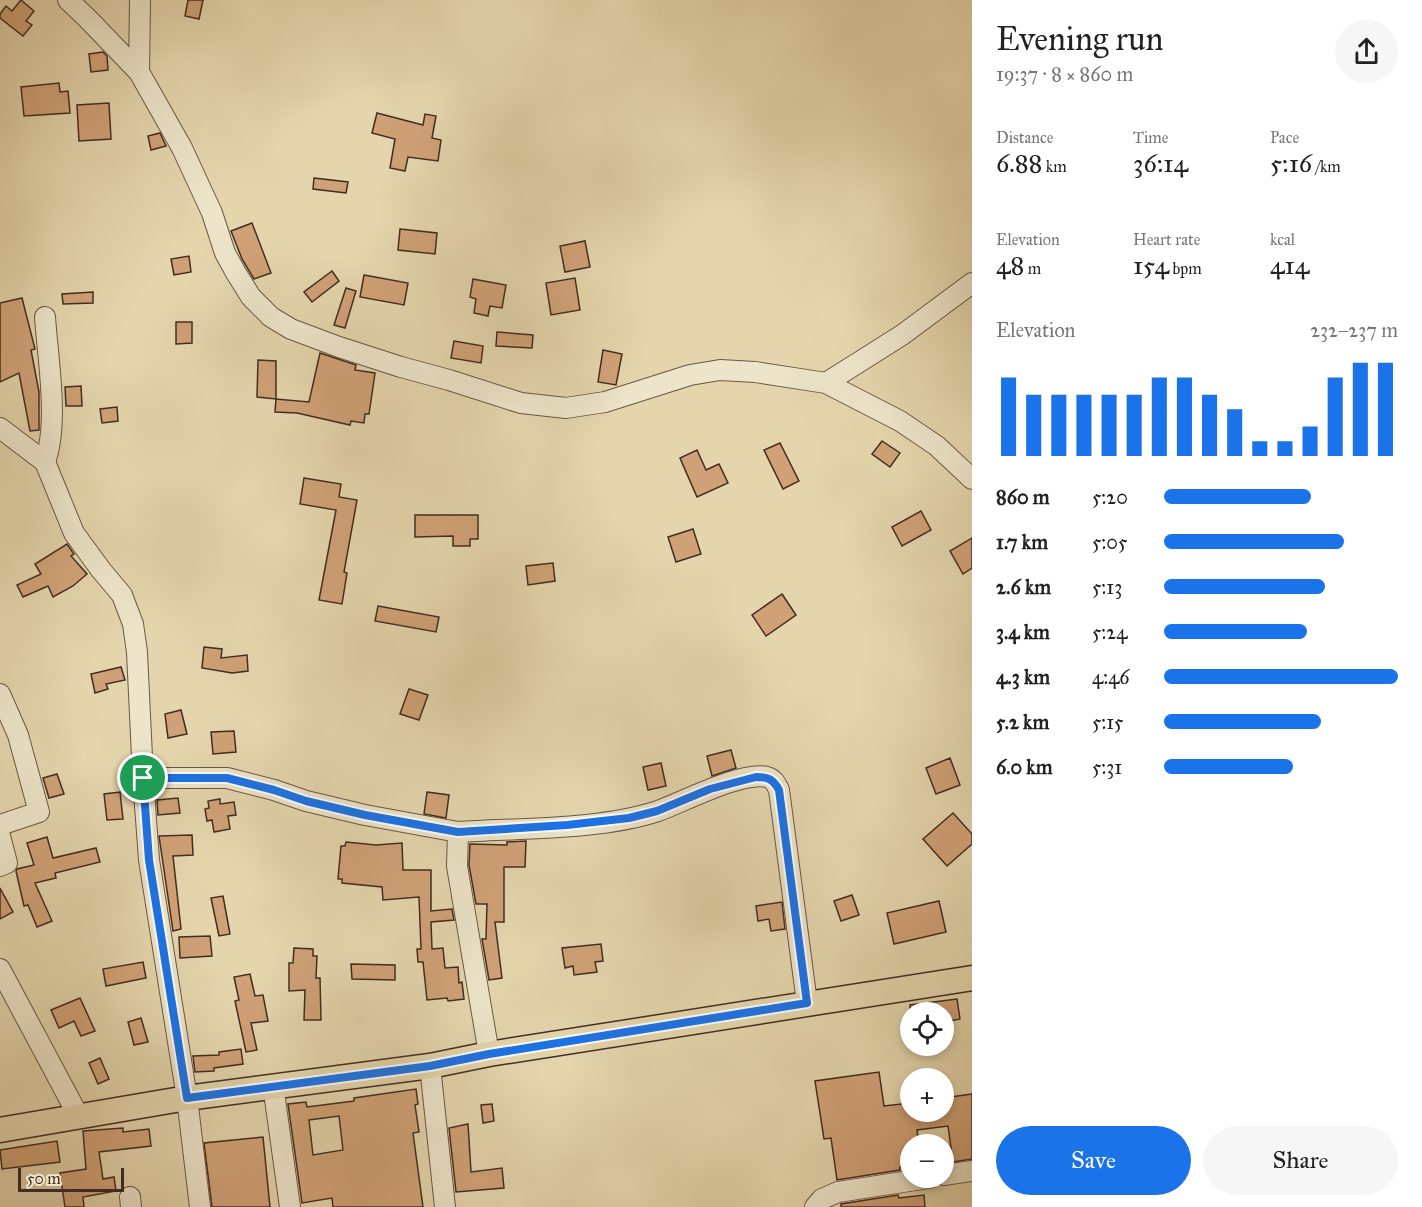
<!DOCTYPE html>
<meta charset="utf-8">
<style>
:root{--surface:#fff;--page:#f6f6f6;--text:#222;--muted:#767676;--accent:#1a73e8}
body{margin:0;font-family:"IM FELL Great Primer",serif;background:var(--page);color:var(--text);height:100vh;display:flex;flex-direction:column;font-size:22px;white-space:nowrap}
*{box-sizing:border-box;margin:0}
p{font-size:20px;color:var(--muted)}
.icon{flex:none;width:33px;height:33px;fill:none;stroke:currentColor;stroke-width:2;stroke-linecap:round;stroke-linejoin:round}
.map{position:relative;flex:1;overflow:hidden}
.panel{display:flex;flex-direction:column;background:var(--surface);width:450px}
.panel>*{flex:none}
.tools{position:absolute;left:900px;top:1002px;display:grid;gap:12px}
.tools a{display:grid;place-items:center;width:54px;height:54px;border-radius:50%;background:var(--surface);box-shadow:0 3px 9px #0003;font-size:30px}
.scale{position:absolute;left:18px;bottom:15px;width:106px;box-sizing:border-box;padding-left:6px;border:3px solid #422c21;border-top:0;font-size:16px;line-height:21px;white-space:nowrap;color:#422c21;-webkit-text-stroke:4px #ede4c9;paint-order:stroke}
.pin{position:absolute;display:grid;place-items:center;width:51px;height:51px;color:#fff;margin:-26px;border:3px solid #fff;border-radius:50%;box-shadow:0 2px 6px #0007}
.round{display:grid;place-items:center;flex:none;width:63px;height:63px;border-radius:32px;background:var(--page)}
.headline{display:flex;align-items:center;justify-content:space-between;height:102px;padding:0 24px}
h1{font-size:33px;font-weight:600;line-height:45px}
.metrics{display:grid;grid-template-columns:repeat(3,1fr);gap:9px;height:102px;padding:6px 24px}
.metrics div{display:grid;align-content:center}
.metrics b{font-size:26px;font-weight:600}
.metrics small{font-size:16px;font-weight:400}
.metrics p{font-size:16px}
.chart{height:168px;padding:12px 24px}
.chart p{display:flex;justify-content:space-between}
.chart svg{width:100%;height:108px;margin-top:6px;stroke:var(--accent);stroke-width:6}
.cta{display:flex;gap:12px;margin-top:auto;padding:12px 24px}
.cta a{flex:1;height:69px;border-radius:36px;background:var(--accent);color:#fff;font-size:24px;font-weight:600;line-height:69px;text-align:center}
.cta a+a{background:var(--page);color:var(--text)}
ul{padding:0 24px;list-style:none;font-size:20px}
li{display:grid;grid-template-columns:96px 72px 1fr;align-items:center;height:45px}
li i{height:15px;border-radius:8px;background:var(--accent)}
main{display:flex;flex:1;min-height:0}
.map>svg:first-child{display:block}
.building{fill:#d0a176;stroke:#422c21;stroke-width:1.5;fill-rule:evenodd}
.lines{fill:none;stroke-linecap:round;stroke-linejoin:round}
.minor-casing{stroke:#6a5644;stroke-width:22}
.major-casing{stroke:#422c21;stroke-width:27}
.minor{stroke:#ede4c9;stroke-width:20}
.major{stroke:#e4d5ac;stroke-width:24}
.route-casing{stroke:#fff;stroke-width:12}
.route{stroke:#1a73e8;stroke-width:8}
</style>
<main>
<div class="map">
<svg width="972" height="1207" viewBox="0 0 972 1207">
<rect width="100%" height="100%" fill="#e4d5ac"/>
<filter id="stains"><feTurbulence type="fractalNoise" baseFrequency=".00333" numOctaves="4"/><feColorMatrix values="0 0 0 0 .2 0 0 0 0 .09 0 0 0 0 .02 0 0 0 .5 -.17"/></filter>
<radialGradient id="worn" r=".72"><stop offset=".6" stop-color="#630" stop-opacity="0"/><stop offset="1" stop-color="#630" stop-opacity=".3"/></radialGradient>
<g class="building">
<polygon points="21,0 34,11 26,21 32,25 23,36 0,18 0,14 6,6 12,11"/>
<polygon points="188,0 203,0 199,19 185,16"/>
<polygon points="103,52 107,56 108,70 91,72 89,54"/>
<polygon points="59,83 60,92 68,91 70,113 24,116 21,87"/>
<polygon points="109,103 111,139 79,141 77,105"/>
<polygon points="377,113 423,125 425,114 436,116 432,138 441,140 438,161 408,157 405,171 390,168 395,139 372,133"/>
<polygon points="160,133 166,146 151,150 148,136"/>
<polygon points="314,178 348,182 346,193 313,189"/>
<polygon points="252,223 271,273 254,279 242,259 231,231"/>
<polygon points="400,229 437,233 435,254 398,250"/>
<polygon points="585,241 590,267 565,272 560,246"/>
<polygon points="189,256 191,272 174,275 171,259"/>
<polygon points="332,271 339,281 312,302 304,292"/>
<polygon points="364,275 408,283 404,305 360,297"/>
<polygon points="575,278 580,310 551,315 546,283"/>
<polygon points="473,279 506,285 502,308 490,306 488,316 474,313 476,299 470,297"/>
<polygon points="346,288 356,291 345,328 334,325"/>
<polygon points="93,292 93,303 63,304 62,294"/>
<polygon points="22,298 35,349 31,350 39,392 39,430 30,431 19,373 0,382 0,303"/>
<polygon points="176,322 192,322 192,343 176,344"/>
<polygon points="497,332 533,335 532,348 496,346"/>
<polygon points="454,341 483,346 481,363 451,358"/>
<polygon points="603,350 622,354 616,385 598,382"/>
<polygon points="320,353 356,365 355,370 375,373 369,414 365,414 364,423 351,421 350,425 297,413 275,412 276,399 309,402"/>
<polygon points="258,360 276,361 276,399 257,397"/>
<polygon points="81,386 82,406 66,406 65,387"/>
<polygon points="117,407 118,421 102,423 100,409"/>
<polygon points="882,441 900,453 890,467 872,454"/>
<polygon points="780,443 799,481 783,489 764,450"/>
<polygon points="697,450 706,470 719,464 728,483 697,497 680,458"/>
<polygon points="304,478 341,484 339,497 357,500 344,572 347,573 342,604 319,600 336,510 300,504"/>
<polygon points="921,511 931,530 902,546 892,527"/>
<polygon points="415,515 478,515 478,539 470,539 470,546 453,546 453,536 415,537"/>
<polygon points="693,529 701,554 676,562 668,537"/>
<polygon points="972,538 972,568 963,574 950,551"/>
<polygon points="67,544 74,554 71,556 87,574 73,586 53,597 48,586 23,597 17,585 41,574 35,564"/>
<polygon points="553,563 555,581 528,585 526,566"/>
<polygon points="782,594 796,615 766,636 752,615"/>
<polygon points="378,606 439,617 436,632 375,621"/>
<polygon points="204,647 222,649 221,658 247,655 248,671 232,673 202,668"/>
<polygon points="121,667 125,680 106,684 108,689 95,693 91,674"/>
<polygon points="409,689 428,695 419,720 400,714"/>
<polygon points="181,710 187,734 168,738 165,714"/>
<polygon points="234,731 236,752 213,754 211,732"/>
<polygon points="731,750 736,768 712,776 707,756"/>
<polygon points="950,758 960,785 936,794 926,768"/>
<polygon points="661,763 666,786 648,790 643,767"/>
<polygon points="57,774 64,794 49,798 43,778"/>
<polygon points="120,792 123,819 107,820 104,794"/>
<polygon points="427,792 449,795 446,818 424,814"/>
<polygon points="178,798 180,813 158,815 157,800"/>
<polygon points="220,799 220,804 234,802 236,815 228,816 230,829 214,832 212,820 207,821 205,809 209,808 208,801"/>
<polygon points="953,813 972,834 972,844 947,866 923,839"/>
<polygon points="192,835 193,855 173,856 181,929 173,931 159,836"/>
<polygon points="47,837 53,858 96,848 100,862 55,873 56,878 35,883 52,921 37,927 28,905 24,906 16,871 17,869 34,865 27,843"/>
<polygon points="526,841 525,867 504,867 504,922 495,922 502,978 489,980 482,939 486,939 487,904 476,904 469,865 470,844 507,845 507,842"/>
<polygon points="346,842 376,845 402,843 403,870 431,870 431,911 452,909 454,920 431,922 432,949 443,948 445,968 458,967 459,983 462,982 464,999 448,1001 447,998 427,1000 423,962 418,962 417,949 421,949 419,897 383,900 382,887 342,883 342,879 338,879 341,846 345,846"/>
<polygon points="0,888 13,912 0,919"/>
<polygon points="852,895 859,915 841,921 834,901"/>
<polygon points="223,896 230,934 219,936 211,898"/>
<polygon points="939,901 946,932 894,944 887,913"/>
<polygon points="782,902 785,929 771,931 769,919 758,921 756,906"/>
<polygon points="210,936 212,956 180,958 179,937"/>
<polygon points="601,944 603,961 595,962 597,972 574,975 573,966 565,968 562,948"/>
<polygon points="294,948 313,949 313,956 317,956 316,978 320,978 321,1020 304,1020 305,990 289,991 289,963 293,963"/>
<polygon points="143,962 146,978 106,986 103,969"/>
<polygon points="351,964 395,965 395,980 352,979"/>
<polygon points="250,974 255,996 263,995 268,1021 251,1023 257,1050 246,1052 235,1001 239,1000 234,977"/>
<polygon points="80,998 95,1031 81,1036 74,1021 59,1028 51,1010"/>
<polygon points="957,999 960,1019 944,1022 944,1012 910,1012 910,1005"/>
<polygon points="141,1018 148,1042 134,1045 128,1022"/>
<polygon points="241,1049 243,1064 214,1068 214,1071 195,1072 193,1056 219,1055 219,1052"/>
<polygon points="100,1058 109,1079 98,1084 89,1063"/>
<polygon points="879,1072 884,1106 910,1103 910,1112 944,1112 944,1098 972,1094 972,1159 953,1162 948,1126 917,1130 919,1144 910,1144 910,1165 900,1167 900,1170 837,1180 831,1138 824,1139 815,1081"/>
<path d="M416 1089 418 1104 415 1105 419 1132 413 1133 423 1207H333L332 1198 302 1203 288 1104 306 1102 307 1107 354 1101V1098ZM339 1116 343 1150 313 1155 309 1120Z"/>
<polygon points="492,1104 494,1121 483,1123 481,1105"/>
<polygon points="468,1124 471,1172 502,1168 504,1188 456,1192 449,1128"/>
<polygon points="123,1128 123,1132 149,1129 151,1146 99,1152 103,1179 114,1177 116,1191 83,1197 84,1207 65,1207 60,1173 86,1169 83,1131"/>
<polygon points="263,1137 270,1207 212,1207 204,1143"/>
<polygon points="57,1141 60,1162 2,1169 0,1150"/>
<polygon points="898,1195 899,1198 924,1195 925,1207 841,1207 841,1204"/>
</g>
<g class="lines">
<defs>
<g id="minor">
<polyline points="68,0 87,18 139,72 182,148 212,213 225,253 236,273 251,297 271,317 291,329 339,347 401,367 449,380 521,403 566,408 605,402 690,375 720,370 755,372 826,383 900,421 937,446 972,479"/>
<polyline points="139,72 140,0"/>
<path d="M45 317C48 361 59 422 45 462"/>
<polyline points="826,383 902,335 972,283"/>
<polyline points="0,428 45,462 74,533 101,570 122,595 133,624 137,652 143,778 149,860 187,1098 200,1207"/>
<polyline points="0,694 18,735 39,812 0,825"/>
<polyline points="143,778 227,778 274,790 306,801 365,815 458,832 457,866 489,1054"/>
<path d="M458 832C519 828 601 830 658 811 683 802 742 771 767 777 774 779 776 784 779 790L807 1003"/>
<polyline points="0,836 7,863 0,866"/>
<polyline points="0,969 79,1117"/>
<polyline points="430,1066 445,1207"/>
<polyline points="273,1085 290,1207"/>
<polyline points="944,1175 972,1171"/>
<polyline points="130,1197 131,1207"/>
<polyline points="815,1207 822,1199 838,1192 929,1178"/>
</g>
<polyline id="major" points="0,1130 187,1098 430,1066 489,1054 972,978"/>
</defs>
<use href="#minor" class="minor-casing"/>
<use href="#major" class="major-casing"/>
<use href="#minor" class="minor"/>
<use href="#major" class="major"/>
</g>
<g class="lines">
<defs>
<path id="route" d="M756 777C768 777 773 779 779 790L807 1003 489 1054 430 1066 187 1098 149 860 143 778H227L274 790 306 801 365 815 458 832 567 825 629 818 657 811 710 789Z"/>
</defs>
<use href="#route" class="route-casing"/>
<use href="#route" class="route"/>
</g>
<rect width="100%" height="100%" filter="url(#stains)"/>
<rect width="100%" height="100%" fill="url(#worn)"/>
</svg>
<div class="tools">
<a><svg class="icon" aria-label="locate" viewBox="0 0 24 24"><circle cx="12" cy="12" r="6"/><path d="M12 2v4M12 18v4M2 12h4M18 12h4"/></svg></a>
<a>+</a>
<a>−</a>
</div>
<div class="scale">50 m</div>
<div class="pin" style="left:143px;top:778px;background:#1e9e55"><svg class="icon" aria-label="arrive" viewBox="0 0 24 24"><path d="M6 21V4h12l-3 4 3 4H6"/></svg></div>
</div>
<section class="panel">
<div class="headline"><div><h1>Evening run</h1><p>19:37 · 8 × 860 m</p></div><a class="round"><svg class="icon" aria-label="share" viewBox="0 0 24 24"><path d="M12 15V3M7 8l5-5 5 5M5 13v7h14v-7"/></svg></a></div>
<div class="metrics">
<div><p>Distance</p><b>6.88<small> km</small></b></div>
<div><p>Time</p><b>36:14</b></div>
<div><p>Pace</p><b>5:16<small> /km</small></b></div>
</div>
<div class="metrics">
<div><p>Elevation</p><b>48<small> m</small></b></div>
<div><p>Heart rate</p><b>154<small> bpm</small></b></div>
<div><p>kcal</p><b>414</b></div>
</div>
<div class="chart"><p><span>Elevation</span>232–237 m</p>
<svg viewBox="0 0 160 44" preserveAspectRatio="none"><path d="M5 44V12M15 44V19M25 44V19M35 44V19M45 44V19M55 44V19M65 44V12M75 44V12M85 44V19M95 44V25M105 44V38M115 44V38M125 44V32M135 44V12M145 44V6M155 44V6"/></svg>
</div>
<ul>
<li><b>860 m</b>5:20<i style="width:63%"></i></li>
<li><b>1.7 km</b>5:05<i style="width:77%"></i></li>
<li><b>2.6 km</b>5:13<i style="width:69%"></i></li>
<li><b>3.4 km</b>5:24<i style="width:61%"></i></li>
<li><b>4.3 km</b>4:46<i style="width:100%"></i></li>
<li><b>5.2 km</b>5:15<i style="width:67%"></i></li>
<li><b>6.0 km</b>5:31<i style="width:55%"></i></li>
</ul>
<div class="cta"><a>Save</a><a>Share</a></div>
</section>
</main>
